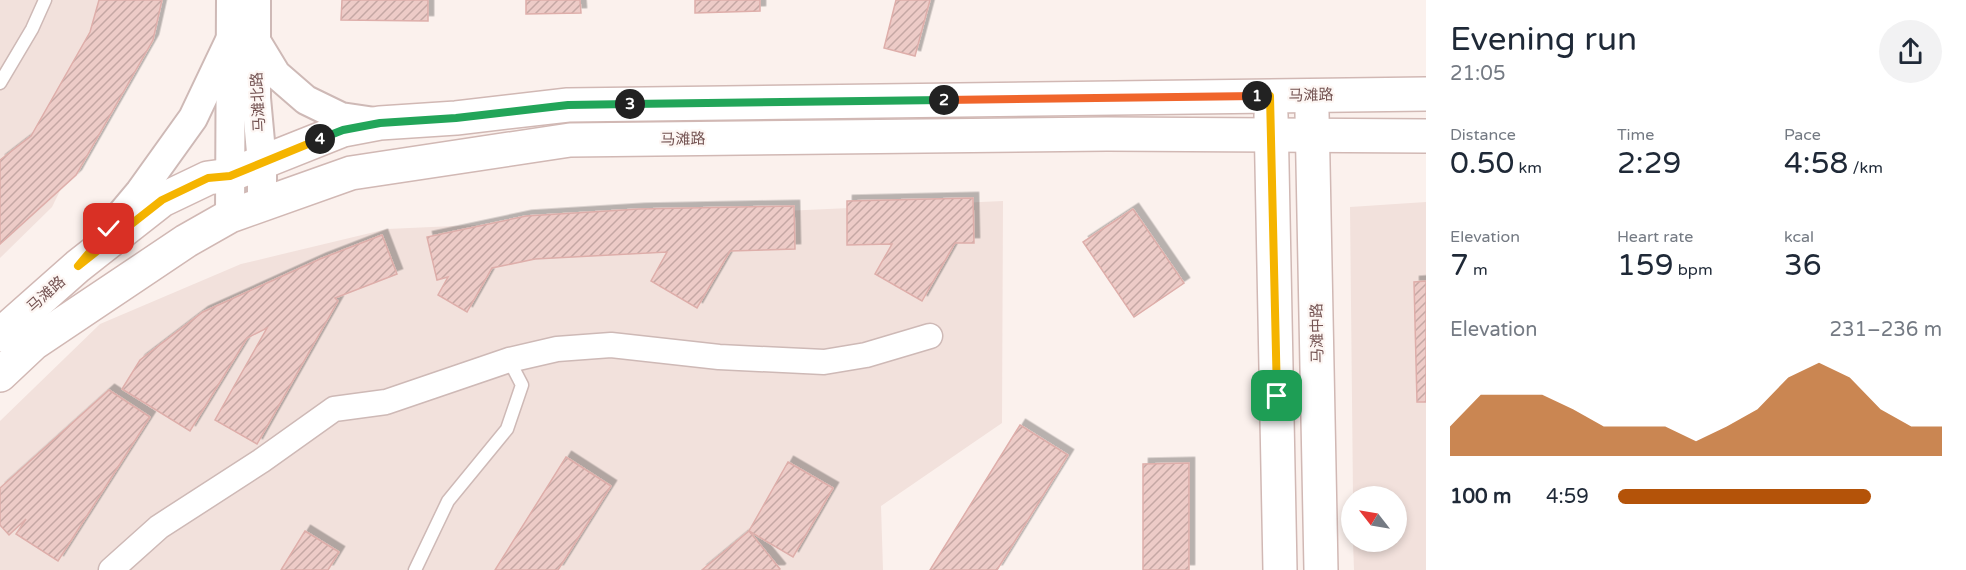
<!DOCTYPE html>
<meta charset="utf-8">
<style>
:root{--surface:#fff;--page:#f2f2f3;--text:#1f2937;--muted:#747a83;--accent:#b45309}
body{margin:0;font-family:"Varela Round","Noto Sans SC",sans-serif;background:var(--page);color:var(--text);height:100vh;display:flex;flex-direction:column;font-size:22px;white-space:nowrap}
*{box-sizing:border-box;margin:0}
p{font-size:20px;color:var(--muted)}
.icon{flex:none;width:33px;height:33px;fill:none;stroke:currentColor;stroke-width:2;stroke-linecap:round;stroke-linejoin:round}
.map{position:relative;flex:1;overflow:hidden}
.drawer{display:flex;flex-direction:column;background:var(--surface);width:540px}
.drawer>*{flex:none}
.needle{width:39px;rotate:301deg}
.controls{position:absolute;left:1341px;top:486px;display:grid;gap:12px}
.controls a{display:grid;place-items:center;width:66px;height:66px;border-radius:50%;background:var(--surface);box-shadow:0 3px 9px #0003;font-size:30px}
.pin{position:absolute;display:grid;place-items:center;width:51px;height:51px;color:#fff;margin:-26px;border-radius:12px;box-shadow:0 3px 9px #0006}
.km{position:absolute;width:30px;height:30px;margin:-15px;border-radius:50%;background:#222;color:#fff;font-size:16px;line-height:30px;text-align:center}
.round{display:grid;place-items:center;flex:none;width:63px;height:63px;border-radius:32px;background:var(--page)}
.head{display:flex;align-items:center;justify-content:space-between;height:102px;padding:0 24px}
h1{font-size:33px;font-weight:600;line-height:45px}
.figures{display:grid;grid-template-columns:repeat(3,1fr);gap:9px;height:102px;padding:6px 24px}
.figures div{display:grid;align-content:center}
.figures b{font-size:30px;font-weight:600}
.figures small{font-size:16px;font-weight:400}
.figures p{font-size:16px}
.chart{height:168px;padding:12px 24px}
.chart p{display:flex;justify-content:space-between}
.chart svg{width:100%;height:108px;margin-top:6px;fill:var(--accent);opacity:.7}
ul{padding:0 24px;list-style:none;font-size:20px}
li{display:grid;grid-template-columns:96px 72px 1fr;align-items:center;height:45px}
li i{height:15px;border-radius:8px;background:var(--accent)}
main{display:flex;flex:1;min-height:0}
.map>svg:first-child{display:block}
.residential{fill:#f2e1dc}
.building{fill:url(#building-hatch);stroke:#deaeaa;stroke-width:1.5;filter:url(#shadow)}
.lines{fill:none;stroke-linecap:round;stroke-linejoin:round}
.service-casing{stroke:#ceb9b6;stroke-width:15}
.minor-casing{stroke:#ceb9b6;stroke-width:27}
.tertiary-casing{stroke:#ceb9b6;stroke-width:32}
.secondary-casing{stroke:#d1b8b4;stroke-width:36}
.service{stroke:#fff;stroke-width:12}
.minor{stroke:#fff;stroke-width:24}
.tertiary{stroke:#fff;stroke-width:28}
.secondary{stroke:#fff;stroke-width:33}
.split-1-casing{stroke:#fff;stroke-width:12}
.split-2-casing{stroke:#fff;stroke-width:12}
.split-3-casing{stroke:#fff;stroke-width:12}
.split-4-casing{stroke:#fff;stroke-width:12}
.split-5-casing{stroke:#fff;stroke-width:12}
.split-1{stroke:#f5b400;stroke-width:8}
.split-2{stroke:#f0652b;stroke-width:8}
.split-3{stroke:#22a559;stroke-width:8}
.split-4{stroke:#22a559;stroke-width:8}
.split-5{stroke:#f5b400;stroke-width:8}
.labels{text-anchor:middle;stroke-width:4.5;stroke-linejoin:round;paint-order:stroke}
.street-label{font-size:15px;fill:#745352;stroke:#fdf6f3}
</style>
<main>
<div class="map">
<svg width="1426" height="570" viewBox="0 0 1426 570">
<defs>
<pattern id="building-hatch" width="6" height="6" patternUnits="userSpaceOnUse" patternTransform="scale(1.5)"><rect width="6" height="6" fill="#edcbc7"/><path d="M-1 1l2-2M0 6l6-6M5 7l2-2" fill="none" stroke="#c5a7a4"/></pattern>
<filter id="shadow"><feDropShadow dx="5.5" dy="-5.5" stdDeviation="0" flood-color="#0004"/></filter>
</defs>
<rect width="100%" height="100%" fill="#fbf1ed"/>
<g class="residential">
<polygon points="0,0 148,0 146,16 52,207 0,258"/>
<polygon points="1003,201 1002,423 881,506 883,570 0,570 0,421 100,324 241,264 387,229"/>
<polygon points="1426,202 1426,570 1354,570 1353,542 1396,542 1396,496 1353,496 1350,207"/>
</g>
<g class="building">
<polygon points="99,0 162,0 153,40 76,175 0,244 0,160 31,136 90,32"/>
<polygon points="342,0 428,0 428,21 341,20"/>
<polygon points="526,0 580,0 581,13 526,14"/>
<polygon points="695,0 760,0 760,11 695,13"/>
<polygon points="896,0 930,0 915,56 884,48"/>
<polygon points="973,198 974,243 955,243 922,301 875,274 892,244 847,245 847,201"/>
<polygon points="794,206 795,249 730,251 697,308 651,281 667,252 535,259 492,268 467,312 438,295 448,277 437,280 427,237 526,216 639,209"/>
<polygon points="1133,209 1184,283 1134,317 1083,242"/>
<polygon points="382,235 397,274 335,298 338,301 257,444 215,420 267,328 247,338 190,431 122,389 140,360 203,312 320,259"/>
<polygon points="1426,281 1426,402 1417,402 1414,282"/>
<polygon points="109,390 150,417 58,561 16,534 26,519 9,535 0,525 0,488"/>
<polygon points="1020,425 1068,455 997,570 930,570"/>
<polygon points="566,457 611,486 558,570 495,570"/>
<polygon points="788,462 833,488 793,557 749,531"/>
<polygon points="1189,463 1189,570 1143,570 1143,464"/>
<polygon points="305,531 339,552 328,570 281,570"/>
<polygon points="749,531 780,569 779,570 702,570"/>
</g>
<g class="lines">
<defs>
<g id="service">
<polyline points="0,83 32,29 45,0"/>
<polyline points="415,570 448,501 507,429 522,385 509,360"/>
</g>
<polyline id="minor" points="111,570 159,527 261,461 334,409 386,402 509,360 557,349 611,345 719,357 824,362 866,355 930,336"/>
<g id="tertiary">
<polyline points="256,0 256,98 262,163 262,204"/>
<polyline points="256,41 276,74 306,100 341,117 375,122"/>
<polyline points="230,216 231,0"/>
<polyline points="104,235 140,192 193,118 232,36"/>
</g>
<g id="secondary">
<polyline points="1312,113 1321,570"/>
<polyline points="1271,115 1280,570"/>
<polyline points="0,335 78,266 162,200 208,178 230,175 343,130 380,123 456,118 568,105 1426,94"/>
<polyline points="0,375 34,343 186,241 230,216 351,173 570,140 1107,134 1426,136"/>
</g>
</defs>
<use href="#service" class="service-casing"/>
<use href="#minor" class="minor-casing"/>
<use href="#tertiary" class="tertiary-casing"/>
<use href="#secondary" class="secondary-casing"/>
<use href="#service" class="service"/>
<use href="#minor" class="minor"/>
<use href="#tertiary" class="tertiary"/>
<use href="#secondary" class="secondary"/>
</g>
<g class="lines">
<defs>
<polyline id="split-1" points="1257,96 1270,96 1277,396"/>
<polyline id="split-2" points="944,100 1257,96"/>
<polyline id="split-3" points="630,104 944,100"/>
<polyline id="split-4" points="320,139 343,130 380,123 456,118 568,105 630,104"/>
<polyline id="split-5" points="109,229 78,266 162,200 208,178 230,176 320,139"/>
</defs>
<use href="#split-1" class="split-1-casing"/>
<use href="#split-2" class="split-2-casing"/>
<use href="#split-3" class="split-3-casing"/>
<use href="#split-4" class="split-4-casing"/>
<use href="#split-5" class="split-5-casing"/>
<use href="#split-1" class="split-1"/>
<use href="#split-2" class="split-2"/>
<use href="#split-3" class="split-3"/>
<use href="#split-4" class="split-4"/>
<use href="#split-5" class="split-5"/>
</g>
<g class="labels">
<g class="street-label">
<text transform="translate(1311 95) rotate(-1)" y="5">马滩路</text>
<text transform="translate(258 102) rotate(-93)" y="5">马滩北路</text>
<text transform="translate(683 139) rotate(-1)" y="5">马滩路</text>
<text transform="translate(46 294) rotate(-42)" y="5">马滩路</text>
<text transform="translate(1317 333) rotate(-91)" y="5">马滩中路</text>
</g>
</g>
</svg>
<div class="controls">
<a><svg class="needle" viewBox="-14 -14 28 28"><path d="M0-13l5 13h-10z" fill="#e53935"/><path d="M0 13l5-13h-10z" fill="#747a83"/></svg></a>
</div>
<div class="pin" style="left:1277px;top:396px;background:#1e9e55"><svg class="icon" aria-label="arrive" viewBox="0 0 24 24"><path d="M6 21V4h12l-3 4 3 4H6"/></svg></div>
<div class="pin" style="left:109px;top:229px;background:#d93025"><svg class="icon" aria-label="check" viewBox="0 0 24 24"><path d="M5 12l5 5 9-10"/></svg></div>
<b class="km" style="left:1257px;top:96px">1</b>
<b class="km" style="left:944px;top:100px">2</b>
<b class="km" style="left:630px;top:104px">3</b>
<b class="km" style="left:320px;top:139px">4</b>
</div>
<section class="drawer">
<div class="head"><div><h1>Evening run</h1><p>21:05</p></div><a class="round"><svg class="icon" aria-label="share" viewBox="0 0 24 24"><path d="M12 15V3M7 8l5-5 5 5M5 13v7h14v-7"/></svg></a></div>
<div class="figures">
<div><p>Distance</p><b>0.50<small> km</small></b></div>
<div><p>Time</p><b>2:29</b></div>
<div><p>Pace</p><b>4:58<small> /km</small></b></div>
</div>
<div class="figures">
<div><p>Elevation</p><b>7<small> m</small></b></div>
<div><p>Heart rate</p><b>159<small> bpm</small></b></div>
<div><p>kcal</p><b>36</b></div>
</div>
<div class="chart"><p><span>Elevation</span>231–236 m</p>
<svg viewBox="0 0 160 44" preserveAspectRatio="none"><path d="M0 44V32L10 19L20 19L30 19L40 25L50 32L60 32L70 32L80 38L90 32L100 25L110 12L120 6L130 12L140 25L150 32L160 32V44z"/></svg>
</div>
<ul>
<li><b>100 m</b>4:59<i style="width:78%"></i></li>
</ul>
</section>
</main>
